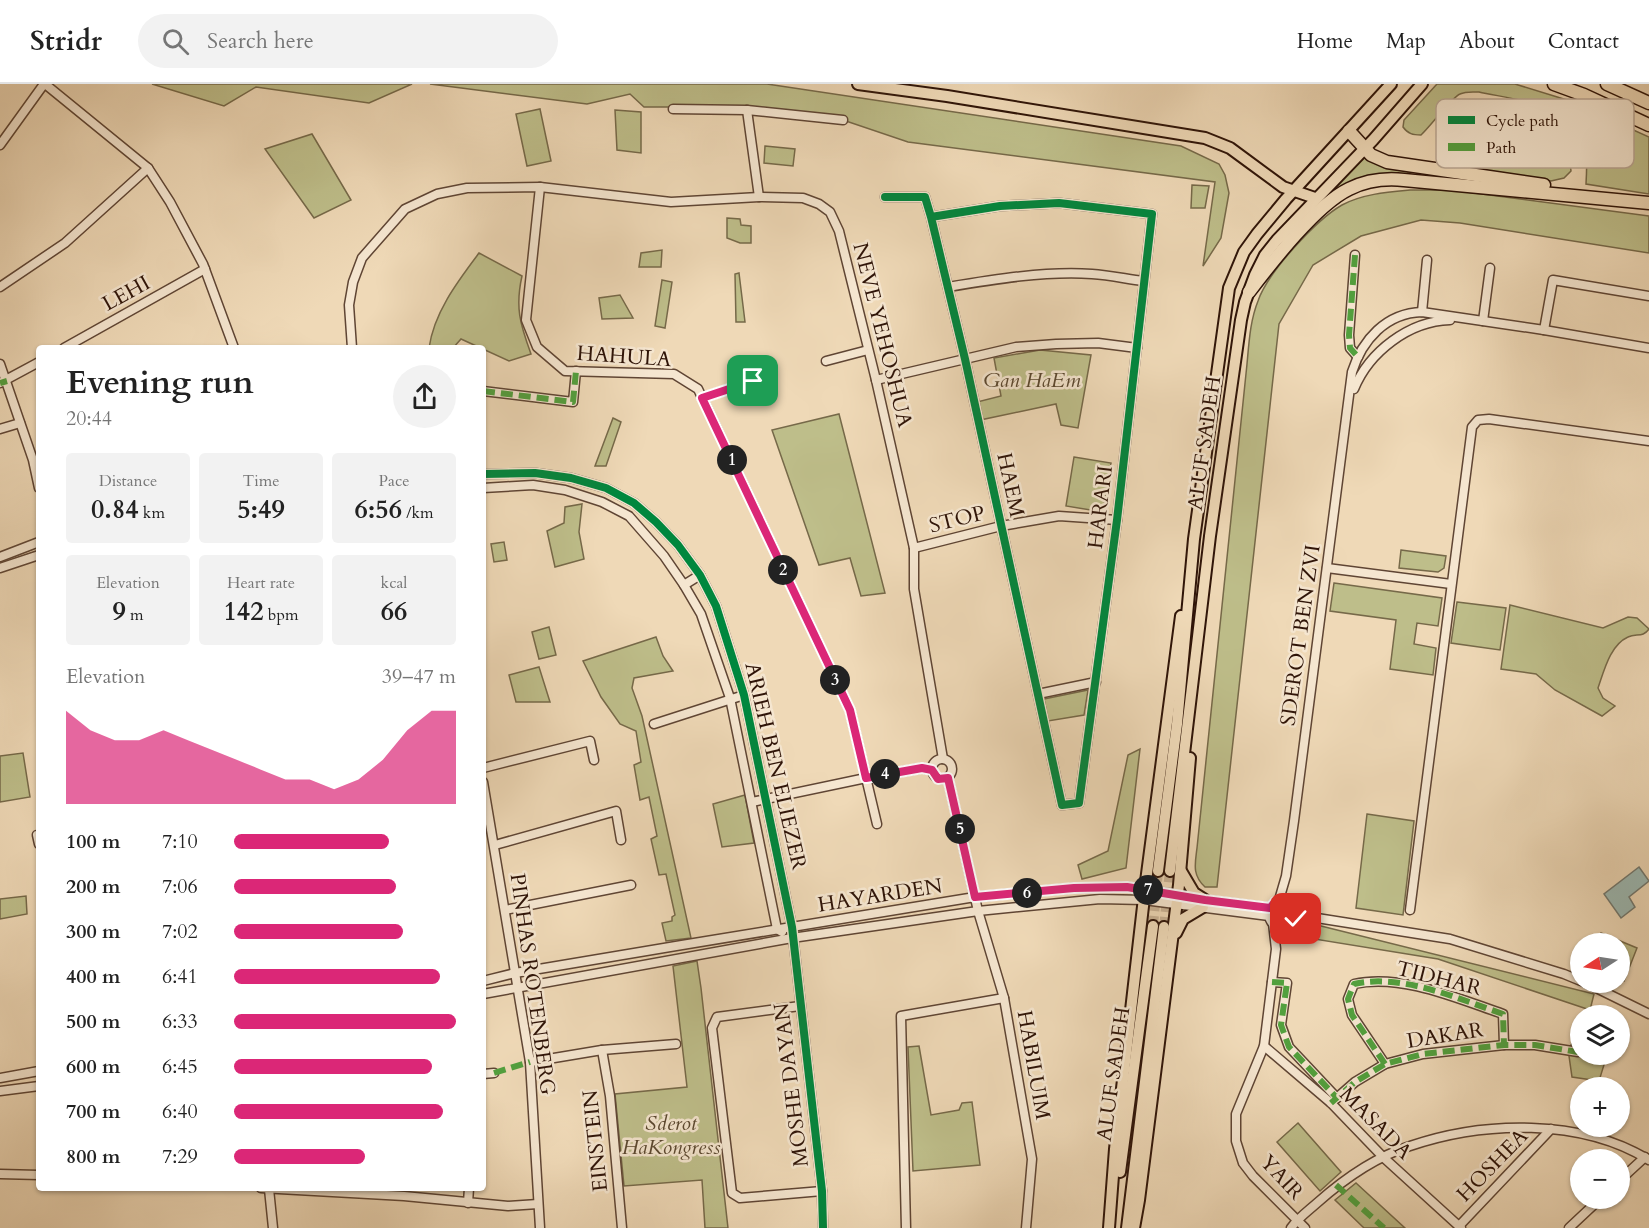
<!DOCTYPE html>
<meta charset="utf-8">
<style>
:root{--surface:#fff;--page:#f2f2f2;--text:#222;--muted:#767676;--line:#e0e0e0;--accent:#db2777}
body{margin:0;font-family:Cardo,serif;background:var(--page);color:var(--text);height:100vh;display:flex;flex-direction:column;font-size:22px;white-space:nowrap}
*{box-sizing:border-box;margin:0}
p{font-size:20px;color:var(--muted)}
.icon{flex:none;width:33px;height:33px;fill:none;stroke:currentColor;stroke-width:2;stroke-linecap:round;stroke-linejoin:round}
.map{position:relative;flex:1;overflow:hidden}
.details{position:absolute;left:36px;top:261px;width:450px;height:846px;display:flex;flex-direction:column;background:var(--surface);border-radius:6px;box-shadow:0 2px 4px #0004}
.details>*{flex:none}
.needle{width:39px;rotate:258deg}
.controls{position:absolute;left:1570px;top:849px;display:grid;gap:12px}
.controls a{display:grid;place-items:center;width:60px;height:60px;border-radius:50%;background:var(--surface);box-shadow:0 2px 4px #0004;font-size:30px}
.pin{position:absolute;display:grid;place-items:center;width:51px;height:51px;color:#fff;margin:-26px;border-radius:12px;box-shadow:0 3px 9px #0006}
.km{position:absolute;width:30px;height:30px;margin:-15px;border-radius:50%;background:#222;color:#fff;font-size:16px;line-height:30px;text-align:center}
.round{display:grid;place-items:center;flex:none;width:63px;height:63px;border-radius:32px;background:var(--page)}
.overview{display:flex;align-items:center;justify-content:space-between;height:102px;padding:0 30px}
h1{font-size:33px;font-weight:700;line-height:45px}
.metrics{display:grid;grid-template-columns:repeat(3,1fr);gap:9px;height:102px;padding:6px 30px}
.metrics div{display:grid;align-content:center;border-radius:6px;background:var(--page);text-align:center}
.metrics b{font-size:26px;font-weight:700}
.metrics small{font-size:16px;font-weight:400}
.metrics p{font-size:16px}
.chart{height:168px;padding:12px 30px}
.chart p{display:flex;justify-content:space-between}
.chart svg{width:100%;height:108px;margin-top:6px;fill:var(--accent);opacity:.7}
ul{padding:0 30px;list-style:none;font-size:20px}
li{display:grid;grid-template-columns:96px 72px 1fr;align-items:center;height:45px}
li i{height:15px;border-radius:8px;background:var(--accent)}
header{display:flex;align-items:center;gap:36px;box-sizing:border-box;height:84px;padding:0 30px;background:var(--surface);border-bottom:2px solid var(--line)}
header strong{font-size:28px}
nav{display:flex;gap:33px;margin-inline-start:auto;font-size:21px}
.search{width:420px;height:54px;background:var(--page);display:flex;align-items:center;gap:15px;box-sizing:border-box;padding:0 21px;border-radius:33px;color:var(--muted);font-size:22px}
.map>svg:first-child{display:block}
.green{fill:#bebe8a;stroke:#766949;stroke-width:1.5}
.water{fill:#9bb9b4;stroke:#70776f;stroke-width:1.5}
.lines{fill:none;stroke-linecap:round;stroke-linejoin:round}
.major-tunnel{stroke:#c9b294;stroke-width:10;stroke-dasharray:10 5;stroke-linecap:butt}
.minor-casing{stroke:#5f4534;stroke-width:11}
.major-casing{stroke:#2f1408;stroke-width:14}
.highway-casing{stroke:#2f1408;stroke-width:15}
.minor{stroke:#f5e6d0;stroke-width:8}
.major{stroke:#efd9b7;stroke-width:10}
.highway{stroke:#efd9b7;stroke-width:12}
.quiet{stroke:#52a03e;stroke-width:6;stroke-dasharray:12 6;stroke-linecap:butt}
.cycleway-casing{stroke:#f5e6d0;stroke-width:11}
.cycleway{stroke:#00873e;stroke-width:8}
.route-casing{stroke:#fff;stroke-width:12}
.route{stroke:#db2777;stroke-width:8}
.labels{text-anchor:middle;stroke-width:5;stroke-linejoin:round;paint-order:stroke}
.street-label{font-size:21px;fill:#2f1408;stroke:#f5e6d0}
.park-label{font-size:21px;font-style:italic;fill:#5a472f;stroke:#f5e6d0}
.key{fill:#f5e6d0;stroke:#baa794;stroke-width:1.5}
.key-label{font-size:16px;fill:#2f1408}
</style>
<header>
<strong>Stridr</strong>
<div class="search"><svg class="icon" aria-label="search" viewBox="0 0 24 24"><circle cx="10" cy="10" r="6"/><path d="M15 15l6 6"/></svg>Search here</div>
<nav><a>Home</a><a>Map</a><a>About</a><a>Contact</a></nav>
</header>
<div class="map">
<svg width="1649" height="1144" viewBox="0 0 1649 1144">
<rect width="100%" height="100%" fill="#efd9b7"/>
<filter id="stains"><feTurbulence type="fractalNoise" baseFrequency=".00333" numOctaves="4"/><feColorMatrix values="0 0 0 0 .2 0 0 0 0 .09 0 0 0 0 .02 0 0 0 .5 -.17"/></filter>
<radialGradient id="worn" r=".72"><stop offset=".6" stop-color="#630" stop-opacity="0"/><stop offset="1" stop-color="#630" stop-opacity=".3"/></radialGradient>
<g class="green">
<polygon points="152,0 412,0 369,19 256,3 224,22"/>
<polygon points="430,0 767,0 1181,62 1219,80 1225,91 1229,109 1221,154 1203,182 1215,98 908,58 843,36 684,23 644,23 630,10 587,20"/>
<path d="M1437 0H1515L1567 16 1649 53V110L1586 100C1587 83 1588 60 1580 44 1566 20 1505 14 1479 8 1473 8 1466 7 1460 10 1452 13 1430 43 1421 51 1413 51 1408 50 1403 43L1404 36Z"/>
<polygon points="540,25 551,77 527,82 516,30"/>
<polygon points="615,26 641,28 641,69 617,66"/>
<polygon points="312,50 351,116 314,134 265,65"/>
<polygon points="1462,50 1563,71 1570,79 1571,87 1564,94 1551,97 1454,81 1445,71 1442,59 1447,52"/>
<polygon points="765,62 795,65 793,82 764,79"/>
<polygon points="1364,71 1408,85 1408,92 1335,110 1332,104"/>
<polygon points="1192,101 1209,102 1205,124 1191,124"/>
<path d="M1410 106H1451L1649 132V169L1460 139 1421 136 1361 152 1313 181 1279 240 1217 803H1205C1192 791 1195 780 1197 764L1247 280C1249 259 1250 237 1258 217 1268 188 1316 136 1342 121 1362 110 1388 108 1410 106Z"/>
<polygon points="727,134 740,135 741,141 751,142 751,159 740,159 727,154"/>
<polygon points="662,166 661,183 639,183 641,169"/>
<path d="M479 169 522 192C515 223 520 240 531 270L509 277 461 255 453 264H429C434 228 458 197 479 169Z"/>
<polygon points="739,189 745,238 736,238 735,190"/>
<polygon points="662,196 672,198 665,244 655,242"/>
<polygon points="620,211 633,234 602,235 599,214"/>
<polygon points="1040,266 1091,271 1078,344 1061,341 1056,320 980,336 977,318 1001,312 994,274"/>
<polygon points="839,330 885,509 861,512 850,474 819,481 772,346"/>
<polygon points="613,334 621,338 606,382 595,382"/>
<polygon points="1074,373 1111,379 1103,428 1066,422"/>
<polygon points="582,420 579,448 584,475 555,483 547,447 564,439 565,423"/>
<polygon points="504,458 507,476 494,478 491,460"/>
<polygon points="1401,466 1446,472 1444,484 1438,488 1399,484"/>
<polygon points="1334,499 1442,514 1438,542 1417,539 1414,560 1436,564 1433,591 1390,585 1396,536 1330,527"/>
<polygon points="1457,518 1506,524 1500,566 1451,559"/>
<path d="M1510 521 1603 544 1628 533 1637 534 1649 545C1643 554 1636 549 1628 553 1610 561 1604 587 1598 604L1603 614 1615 622 1602 632 1555 606 1536 590 1501 585Z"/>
<polygon points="549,543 556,571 539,575 532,548"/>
<polygon points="656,553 663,572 673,587 634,594 632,604 642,632 691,854 666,857 662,839 672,837 672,833 675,831 666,790 659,791 651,755 657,752 649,713 640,716 634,681 641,678 636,647 620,640 601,613 583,577"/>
<polygon points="539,583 550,618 516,618 509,591"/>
<polygon points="1088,606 1084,631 1048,637 1044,615"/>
<polygon points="1140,665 1126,784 1082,795 1078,781 1108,767 1128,671"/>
<polygon points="23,669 30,713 0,718 0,672"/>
<polygon points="745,711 754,759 722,763 713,720"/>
<polygon points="1367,730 1414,737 1403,831 1356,824"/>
<polygon points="26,812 27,830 0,835 0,815"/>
<polygon points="1313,840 1594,910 1590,926 1438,875 1308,854"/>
<polygon points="1601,849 1637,864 1624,897 1620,896 1620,860 1597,859"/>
<polygon points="697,877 701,904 728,1144 705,1144 702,1096 624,1102 615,1010 687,1003 673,882"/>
<polygon points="1581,948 1581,970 1607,971 1599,997 1572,993 1568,965"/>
<polygon points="919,962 931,1031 959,1026 962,1019 972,1018 980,1081 913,1087 908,963"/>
<polygon points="1298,1039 1341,1088 1320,1107 1277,1058"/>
<polygon points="1356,1099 1405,1144 1364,1144 1335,1116"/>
</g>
<polygon class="water" points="1639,783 1649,797 1629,813 1635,823 1621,834 1604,810"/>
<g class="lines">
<g class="major-tunnel">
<polyline points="1153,842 1158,787"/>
<polyline points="1164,843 1170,787"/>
</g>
<defs>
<g id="minor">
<polyline points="45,0 148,84 170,118 203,180 234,264"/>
<polyline points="673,25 747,26 843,36"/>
<polyline points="747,26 759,113"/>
<polyline points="0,61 44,0"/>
<polyline points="540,103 526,236 537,263 565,287 674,290 698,305 850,626 877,740"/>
<polyline points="885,113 925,113 931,133 965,275 1062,721 1079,719 1117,436 1152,130 1059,119 1000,122 931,133"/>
<polyline points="1355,171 1349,251 1350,264 1358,273"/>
<polyline points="0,203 65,159 148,84"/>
<path d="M948 203C996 195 1044 187 1092 190 1109 191 1127 195 1143 197"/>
<polyline points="1422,228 1427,176"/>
<polyline points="1483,237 1490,184"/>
<polyline points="1544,246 1553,196 1649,212"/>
<polyline points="64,264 205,185"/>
<polyline points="352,264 349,221 353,198 362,174 405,125 437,110 467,104 540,103 671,118 759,113 803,114 819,120 830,128 839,147 876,296 914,464 914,505 943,675"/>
<polyline points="826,277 868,266"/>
<polyline points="0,280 33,376 39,404"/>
<polyline points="876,296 1016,263 1056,260 1098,259 1137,264"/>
<polyline points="0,299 39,278"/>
<path d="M1354 305C1369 268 1409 237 1450 236"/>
<polyline points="483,307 573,318 576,287"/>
<polyline points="702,314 753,297"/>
<polyline points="0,345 20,339"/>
<polyline points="483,390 535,389 571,394 606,404 634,419 656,438 678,461 700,491 716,522 744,611 792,843 822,1107 823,1144"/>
<polyline points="483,404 533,401 565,406 602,418 629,432 664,472 684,501 701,530 730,614 777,845 782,848"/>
<polyline points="914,464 1001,442 1059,432 1117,436"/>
<polyline points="0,473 39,458"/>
<polyline points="0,484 39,471"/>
<polyline points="1327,484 1451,500"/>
<polyline points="684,501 700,491"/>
<polyline points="1038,610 1096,598"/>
<polyline points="654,640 744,611"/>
<circle cx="942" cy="685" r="10"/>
<polyline points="483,684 590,657 594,676"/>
<polyline points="948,694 978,827 1004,914 1032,1075 1026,1144"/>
<polyline points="483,698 530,978 540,1144"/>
<polyline points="752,718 866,694 922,684 932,686"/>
<polyline points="37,751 39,760"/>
<polyline points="495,761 616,727 621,756"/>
<path d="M1279 816 1286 792 1294 737 1352 288C1362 256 1386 229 1422 228L1544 246 1649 264"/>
<circle cx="1283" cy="830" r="14"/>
<polyline points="1296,824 1317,834 1450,855 1564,890 1581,897"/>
<polyline points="505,826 631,801"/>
<polyline points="1410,826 1472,343 1478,336 1489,335 1649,357"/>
<polyline points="1273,839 1276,865 1264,962 1236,1030 1236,1057 1243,1079 1253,1092 1305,1144"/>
<polyline points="483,897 515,889 682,861 975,813 1074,804 1127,803 1205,816 1270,824"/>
<polyline points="1272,898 1287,899 1281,941 1289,963 1337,1014"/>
<polyline points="1584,898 1649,930"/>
<polyline points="483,910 792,854 978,827 1100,815 1144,816 1269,832"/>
<polyline points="800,922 717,933 712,944 732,1109 740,1114 822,1107"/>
<polyline points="1264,962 1331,1019 1383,1073 1461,1144"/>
<polyline points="602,966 610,1012 622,1144"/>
<polyline points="530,978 602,966 676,960"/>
<path d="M1385 980 1352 931 1348 915 1354 900C1401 889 1459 915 1503 930L1504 961"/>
<polyline points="483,990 494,989"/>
<polyline points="0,994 39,987"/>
<polyline points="0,1007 39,1002"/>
<polyline points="1331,1019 1355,998 1385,980 1423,970 1504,961 1535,961 1578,968"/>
<polyline points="0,1090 39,1091"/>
<polyline points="1620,1096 1645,1073"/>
<polyline points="261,1104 404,1112 508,1122 538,1120"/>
<polyline points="269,1105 273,1144"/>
<polyline points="468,1119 469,1104"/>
<polyline points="1459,1142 1551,1045"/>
<polyline points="906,1144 901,932 1004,914"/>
<path d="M1291 1144C1298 1134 1308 1127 1317 1119 1344 1095 1375 1073 1410 1062 1483 1037 1581 1034 1649 1076"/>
<polyline points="1569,1144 1601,1114"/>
</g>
<g id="major">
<polyline points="858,0 947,12 1205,54 1230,64 1283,103 1315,114"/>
<polyline points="1158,787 1177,640 1194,455 1229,204 1244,168 1257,150 1286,115 1391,0"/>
<polyline points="1170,787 1210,452 1241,236 1245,218 1255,191 1265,171 1277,156 1373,56 1422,0"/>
<polyline points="1181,787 1194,809 1205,816"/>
<polyline points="1176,849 1183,835 1203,823"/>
<polyline points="1120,1088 1153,842"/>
<polyline points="1109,1144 1115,1065 1145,805 1181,532"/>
<polyline points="1127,1144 1164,843"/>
<polyline points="1134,1144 1139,1116 1179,801 1190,674"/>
</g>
<g id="highway">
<polyline points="1554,0 1584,11 1649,41"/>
<polyline points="1607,0 1649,19"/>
<polyline points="1349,47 1371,71 1387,78 1544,101"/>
<path d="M1249 208C1272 178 1316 121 1349 105 1367 96 1385 94 1404 96L1649 119"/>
</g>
</defs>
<use href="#minor" class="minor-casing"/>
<use href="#major" class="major-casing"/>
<use href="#highway" class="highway-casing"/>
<use href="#minor" class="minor"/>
<use href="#major" class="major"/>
<use href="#highway" class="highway"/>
<g class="quiet">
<polyline points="1355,171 1349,251 1350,264 1358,273"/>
<polyline points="0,299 7,297"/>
<polyline points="483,307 573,318 576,287"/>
<polyline points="1272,898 1287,899 1281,941 1289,963 1337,1014"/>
<path d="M1385 980 1352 931 1348 915 1354 900C1401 889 1459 915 1503 930L1504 961"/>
<polyline points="494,989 530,978"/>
<polyline points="1331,1019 1355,998 1385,980 1423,970 1504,961 1535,961 1578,968"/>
<polyline points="1336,1101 1384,1144"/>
</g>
<defs>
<g id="cycleway">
<polyline points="885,113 925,113 931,133 965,275 1062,721 1079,719 1117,436 1152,130 1059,119 1000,122 931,133"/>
<polyline points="483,390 535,389 571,394 606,404 634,419 656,438 678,461 700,491 716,522 744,611 792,843 822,1107 823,1144"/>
</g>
</defs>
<use href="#cycleway" class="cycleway-casing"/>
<use href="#cycleway" class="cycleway"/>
</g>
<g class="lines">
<defs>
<polyline id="route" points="753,297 702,314 850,626 866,694 922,684 932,686 938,695 948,694 975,813 1074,804 1127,803 1205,816 1270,824 1275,818 1287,817 1296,824 1296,835"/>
</defs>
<use href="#route" class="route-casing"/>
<use href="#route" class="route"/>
</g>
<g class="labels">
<g class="street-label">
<text transform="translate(126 209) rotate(-29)" y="7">LEHI</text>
<text transform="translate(883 251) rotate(76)" y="7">NEVE YEHOSHUA</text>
<text transform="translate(624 272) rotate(4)" y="7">HAHULA</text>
<text transform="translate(1204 359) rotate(-82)" y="7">ALUF SADEH</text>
<text transform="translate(1011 401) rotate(78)" y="7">HAEM</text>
<text transform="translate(1100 423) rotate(-83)" y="7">HARARI</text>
<text transform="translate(957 435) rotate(-14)" y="7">STOP</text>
<text transform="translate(1300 551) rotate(-82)" y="7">SDEROT BEN ZVI</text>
<text transform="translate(776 682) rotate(77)" y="7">ARIEH BEN ELIEZER</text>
<text transform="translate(880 811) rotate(-9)" y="7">HAYARDEN</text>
<text transform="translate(1439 894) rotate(14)" y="7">TIDHAR</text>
<text transform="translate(533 900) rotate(82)" y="7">PINHAS ROTENBERG</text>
<text transform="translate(1445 951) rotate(-9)" y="7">DAKAR</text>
<text transform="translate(1034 981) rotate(80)" y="7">HABILUIM</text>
<text transform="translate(1113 990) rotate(-82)" y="7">ALUF SADEH</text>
<text transform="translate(791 1001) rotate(-97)" y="7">MOSHE DAYAN</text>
<text transform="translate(1376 1039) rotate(45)" y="7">MASADA</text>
<text transform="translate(595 1057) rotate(-96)" y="7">EINSTEIN</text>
<text transform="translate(1492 1081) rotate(-46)" y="7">HOSHEA</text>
<text transform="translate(1282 1093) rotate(47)" y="7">YAIR</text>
</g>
<g class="park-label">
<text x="1032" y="303">Gan HaEm</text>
<text x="671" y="1046">Sderot<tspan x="671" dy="24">HaKongress</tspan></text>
</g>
</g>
<rect x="1436" y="15" width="198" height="69" rx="9" class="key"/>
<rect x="1448" y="32" width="27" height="8" fill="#00873e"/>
<rect x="1448" y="59" width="27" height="8" fill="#52a03e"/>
<g class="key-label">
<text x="1486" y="42">Cycle path</text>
<text x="1486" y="69">Path</text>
</g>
<rect width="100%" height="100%" filter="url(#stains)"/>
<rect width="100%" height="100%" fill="url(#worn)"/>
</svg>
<div class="controls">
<a><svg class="needle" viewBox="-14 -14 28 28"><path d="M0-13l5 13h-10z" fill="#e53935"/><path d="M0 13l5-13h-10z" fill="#767676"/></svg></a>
<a><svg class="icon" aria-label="layers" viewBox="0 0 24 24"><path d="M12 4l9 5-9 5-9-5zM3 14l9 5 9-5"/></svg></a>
<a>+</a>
<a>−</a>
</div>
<div class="pin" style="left:753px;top:297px;background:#1e9e55"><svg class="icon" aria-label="arrive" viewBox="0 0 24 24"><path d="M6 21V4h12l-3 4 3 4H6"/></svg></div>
<div class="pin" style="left:1296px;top:835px;background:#d93025"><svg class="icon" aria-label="check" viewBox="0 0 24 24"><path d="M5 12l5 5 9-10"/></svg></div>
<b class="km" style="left:732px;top:376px">1</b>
<b class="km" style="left:783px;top:486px">2</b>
<b class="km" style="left:835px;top:596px">3</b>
<b class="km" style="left:885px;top:690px">4</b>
<b class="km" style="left:960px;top:745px">5</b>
<b class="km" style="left:1027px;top:809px">6</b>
<b class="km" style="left:1148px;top:806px">7</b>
<section class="details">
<div class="overview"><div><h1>Evening run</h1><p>20:44</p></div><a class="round"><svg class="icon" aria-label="share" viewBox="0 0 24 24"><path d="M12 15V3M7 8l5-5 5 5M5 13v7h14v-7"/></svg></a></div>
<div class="metrics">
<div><p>Distance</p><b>0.84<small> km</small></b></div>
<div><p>Time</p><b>5:49</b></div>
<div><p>Pace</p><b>6:56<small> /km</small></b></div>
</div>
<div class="metrics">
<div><p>Elevation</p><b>9<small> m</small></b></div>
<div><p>Heart rate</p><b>142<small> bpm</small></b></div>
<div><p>kcal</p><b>66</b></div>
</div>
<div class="chart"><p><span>Elevation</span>39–47 m</p>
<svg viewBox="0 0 160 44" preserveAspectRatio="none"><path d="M0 44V6L10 14L20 18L30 18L40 14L50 18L60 22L70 26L80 30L90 34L100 34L110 38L120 34L130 26L140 14L150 6L160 6V44z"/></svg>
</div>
<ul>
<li><b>100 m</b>7:10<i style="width:70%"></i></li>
<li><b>200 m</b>7:06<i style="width:73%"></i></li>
<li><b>300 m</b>7:02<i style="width:76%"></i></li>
<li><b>400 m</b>6:41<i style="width:93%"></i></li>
<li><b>500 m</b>6:33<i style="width:100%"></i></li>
<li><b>600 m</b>6:45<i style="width:89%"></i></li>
<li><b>700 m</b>6:40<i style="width:94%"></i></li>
<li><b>800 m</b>7:29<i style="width:59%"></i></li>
</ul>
</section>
</div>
